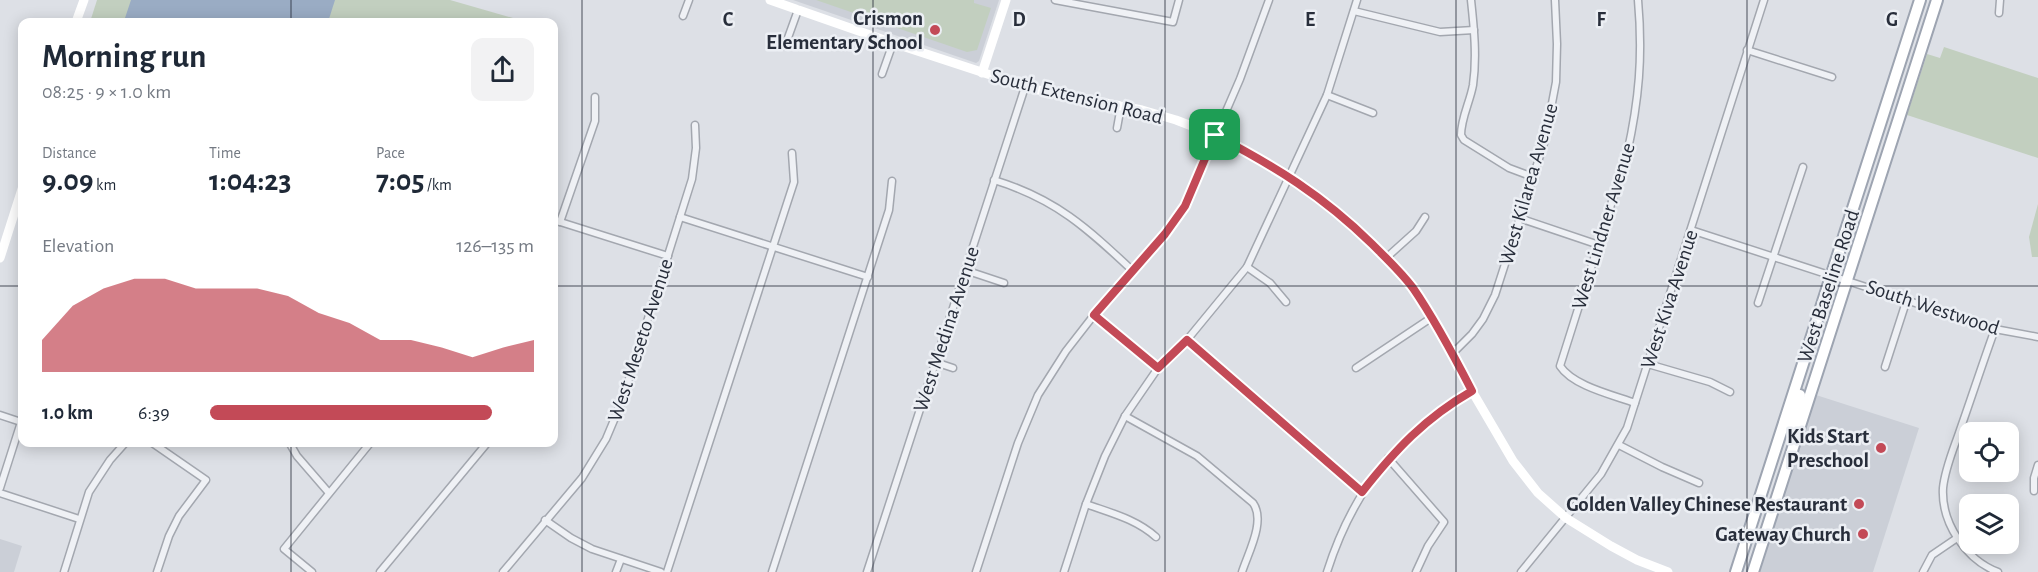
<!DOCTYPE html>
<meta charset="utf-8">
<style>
:root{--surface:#fff;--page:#f2f2f3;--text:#1f2937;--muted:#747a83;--accent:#c34a57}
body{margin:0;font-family:"Alegreya Sans",sans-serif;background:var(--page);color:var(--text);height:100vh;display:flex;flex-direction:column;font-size:22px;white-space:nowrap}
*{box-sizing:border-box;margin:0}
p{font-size:20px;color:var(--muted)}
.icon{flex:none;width:33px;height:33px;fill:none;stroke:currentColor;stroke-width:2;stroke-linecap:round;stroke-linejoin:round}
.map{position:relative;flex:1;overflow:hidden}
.side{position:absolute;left:18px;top:18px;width:540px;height:429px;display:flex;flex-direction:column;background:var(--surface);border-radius:12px;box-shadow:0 3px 15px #0003}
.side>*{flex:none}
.tools{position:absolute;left:1959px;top:422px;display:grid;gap:12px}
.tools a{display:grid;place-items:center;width:60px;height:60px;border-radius:12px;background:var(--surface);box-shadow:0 3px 15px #0003;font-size:30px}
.pin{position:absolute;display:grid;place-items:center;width:51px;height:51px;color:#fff;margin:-26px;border-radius:12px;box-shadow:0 3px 9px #0006}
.round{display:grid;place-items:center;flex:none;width:63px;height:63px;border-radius:12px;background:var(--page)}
.headline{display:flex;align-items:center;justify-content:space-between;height:102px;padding:0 24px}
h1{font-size:33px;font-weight:700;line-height:45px}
.metrics{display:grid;grid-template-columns:repeat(3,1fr);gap:9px;height:102px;padding:6px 24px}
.metrics div{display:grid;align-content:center}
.metrics b{font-size:30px;font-weight:700}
.metrics small{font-size:16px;font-weight:400}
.metrics p{font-size:16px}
.chart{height:168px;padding:12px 24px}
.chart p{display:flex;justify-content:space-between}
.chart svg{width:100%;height:108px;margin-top:6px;fill:var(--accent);opacity:.7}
ul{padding:0 24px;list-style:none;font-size:20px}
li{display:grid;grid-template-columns:96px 72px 1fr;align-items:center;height:45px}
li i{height:15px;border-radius:8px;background:var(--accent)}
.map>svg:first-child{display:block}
.built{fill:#cbcfd7}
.green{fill:#c2cfbf}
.water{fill:#9aacc4}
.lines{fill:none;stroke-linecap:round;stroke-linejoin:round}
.street-casing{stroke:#a3a7af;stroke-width:9}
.primary-casing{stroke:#9da4b1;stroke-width:14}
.street{stroke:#eff1f5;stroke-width:6}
.secondary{stroke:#fff;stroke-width:9}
.primary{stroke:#fff;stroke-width:10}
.route-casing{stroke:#fff;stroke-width:12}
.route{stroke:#c34a57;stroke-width:8}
.grid{fill:none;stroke:#282e3b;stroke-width:1.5;stroke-opacity:0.55}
.poi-dot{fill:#c34a57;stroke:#eceff4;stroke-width:2}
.labels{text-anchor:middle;stroke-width:5;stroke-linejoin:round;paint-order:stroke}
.poi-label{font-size:21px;font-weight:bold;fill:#282e3b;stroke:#eceff4;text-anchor:end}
.street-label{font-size:21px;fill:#282e3b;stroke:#eceff4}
.grid-label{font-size:20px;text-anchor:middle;font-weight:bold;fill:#282e3b;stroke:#eceff4;stroke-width:5;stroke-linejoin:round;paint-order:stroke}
</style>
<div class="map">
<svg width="2038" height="572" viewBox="0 0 2038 572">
<rect width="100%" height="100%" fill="#dde0e6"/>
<g class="built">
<polygon points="793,0 999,0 979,61 976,63"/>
<polygon points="1816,395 1919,428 1873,572 1760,572"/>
<polygon points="0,539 22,546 14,572 0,572"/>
</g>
<g class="green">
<polygon points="97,0 450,0 513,18 512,22 90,22"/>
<polygon points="816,0 974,0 974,3 991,8 977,50 967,52"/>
<polygon points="1944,47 2038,78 2038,158 1907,115 1927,54 1940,58"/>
<polygon points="2038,204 2038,257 2032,257 2029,237"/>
</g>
<polygon class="water" points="131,0 335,0 328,22 130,22 124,21"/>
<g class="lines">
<defs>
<g id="street">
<polyline points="1055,0 1173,22 1179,0"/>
<path d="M1471 0C1474 28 1477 57 1473 85 1470 102 1461 118 1461 135L1464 140 1509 168 1533 177"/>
<polyline points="1354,11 1440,32 1474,30"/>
<polyline points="1999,13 2000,0"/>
<polyline points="683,16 689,0"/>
<polyline points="785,46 798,10"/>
<polyline points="1747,50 1832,77"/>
<polyline points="882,74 893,43"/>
<polyline points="1327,95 1373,113"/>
<polyline points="1117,128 1121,106"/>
<path d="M994 180C1056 199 1087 228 1133 271"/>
<polyline points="680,217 868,277"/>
<polyline points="1519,218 1599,245"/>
<polyline points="554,220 668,256"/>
<polyline points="560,222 595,121 595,97"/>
<polyline points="1691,230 1995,329 2038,337"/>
<polyline points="1386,258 1416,231 1425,217"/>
<polyline points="1247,267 1270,283 1286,302"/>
<polyline points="965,270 1004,283"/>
<polyline points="1758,303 1803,167"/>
<polyline points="1094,315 1158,368"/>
<path d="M1995 329C1983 362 1972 396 1960 430 1954 448 1945 468 1943 488 1941 523 1966 560 1998 572"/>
<polyline points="1187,340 1362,492"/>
<polyline points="1453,353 1472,334 1483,319 1495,295 1545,140 1556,82 1557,44 1555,0"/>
<polyline points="935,362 953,368"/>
<polyline points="1648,364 1710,382 1730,392"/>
<polyline points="1885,367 1907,299"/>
<polyline points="1356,368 1431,318"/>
<path d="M1635 403C1613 395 1573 386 1560 366L1627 154C1639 100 1643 56 1638 0"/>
<polyline points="0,415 21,422"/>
<path d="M1125 416 1197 456 1253 503C1266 521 1248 553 1242 572"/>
<polyline points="151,442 206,480 179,516 169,536 157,572"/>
<polyline points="289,442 297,456 329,493"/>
<polyline points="1619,445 1662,467 1699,483"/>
<polyline points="1388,458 1444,522 1428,546 1416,572"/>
<polyline points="0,488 22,419"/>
<polyline points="2034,491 2034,478 2038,465"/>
<polyline points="0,493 79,519"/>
<path d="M1086 504C1111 513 1136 519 1156 537"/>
<polyline points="545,520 571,538 592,549 661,572"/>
<polyline points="64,572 89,492 110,460 126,442"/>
<polyline points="312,572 284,549 371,442"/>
<polyline points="380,572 488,442"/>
<polyline points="503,572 582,478 606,439 622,401 692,179 696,148 695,125"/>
<polyline points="616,572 621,559"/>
<polyline points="667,572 794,182 792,153"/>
<polyline points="772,572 889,210 892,181"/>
<polyline points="867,572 1025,87"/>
<polyline points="976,572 1018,443 1038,395 1066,351 1094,315 1165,234 1185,206 1240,79 1269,0"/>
<polyline points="1064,572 1086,504 1105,456 1125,416 1158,368 1187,340 1247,267 1327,95 1357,0"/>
<path d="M1327 572C1353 490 1397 435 1472 391"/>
<polyline points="1521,572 1601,474 1627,428 1764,0"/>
<polyline points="1923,572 1932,555 1957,538"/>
</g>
<g id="primary">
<path d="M1796 439C1784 429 1799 409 1800 395"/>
<polyline points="1736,572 1920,0"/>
<polyline points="1753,572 1937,0"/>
</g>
</defs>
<use href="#street" class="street-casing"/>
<use href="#primary" class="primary-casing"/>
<use href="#street" class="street"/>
<g class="secondary">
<polyline points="770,0 893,43 1033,89 1142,110 1176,120 1215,135 1290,176 1326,202 1361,233 1412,287 1453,353 1472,391 1513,461 1538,493 1566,518 1611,546 1637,560 1668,572"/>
<polyline points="76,22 84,0"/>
<polyline points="982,73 1006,0"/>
<polyline points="0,258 22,189"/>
</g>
<use href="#primary" class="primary"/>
</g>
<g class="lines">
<defs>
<path id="route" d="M1215 135C1276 167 1322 195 1372 244 1386 258 1401 272 1413 288 1435 320 1454 356 1472 391 1425 418 1395 450 1362 492L1187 340 1158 368 1094 315 1165 234 1185 206Z"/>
</defs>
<use href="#route" class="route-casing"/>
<use href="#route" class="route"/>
</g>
<path class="grid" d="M291 0V22M582 0V572M873 0V572M1165 0V572M1456 0V572M1747 0V572M0 286H22M554 286H2038M291 442V572"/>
<g class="poi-dot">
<circle cx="935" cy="30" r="6"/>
<circle cx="1881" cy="448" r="6"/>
<circle cx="1859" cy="504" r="6"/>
<circle cx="1863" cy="534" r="6"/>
</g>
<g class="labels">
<g class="poi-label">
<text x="923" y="25">Crismon<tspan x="923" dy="24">Elementary School</tspan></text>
<text x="1869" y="443">Kids Start<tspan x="1869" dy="24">Preschool</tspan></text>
<text x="1847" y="511">Golden Valley Chinese Restaurant</text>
<text x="1851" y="541">Gateway Church</text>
</g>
<g class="street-label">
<text transform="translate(1077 96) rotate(14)" y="7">South Extension Road</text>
<text transform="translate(1528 184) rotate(-74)" y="7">West Kilarea Avenue</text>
<text transform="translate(1603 226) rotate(-73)" y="7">West Lindner Avenue</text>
<text transform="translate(1828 286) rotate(-72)" y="7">West Baseline Road</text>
<text transform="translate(1669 299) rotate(-72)" y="7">West Kiva Avenue</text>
<text transform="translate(1933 307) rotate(18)" y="7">South Westwood</text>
<text transform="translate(946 329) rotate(-72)" y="7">West Medina Avenue</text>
<text transform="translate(640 340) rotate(-72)" y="7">West Meseto Avenue</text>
</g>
</g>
<g class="grid-label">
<text x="728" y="26">C</text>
<text x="1019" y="26">D</text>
<text x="1310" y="26">E</text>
<text x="1601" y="26">F</text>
<text x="1892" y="26">G</text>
</g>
</svg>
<div class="tools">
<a><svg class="icon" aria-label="locate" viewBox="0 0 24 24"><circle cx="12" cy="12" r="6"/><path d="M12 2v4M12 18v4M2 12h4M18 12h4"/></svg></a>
<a><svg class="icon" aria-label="layers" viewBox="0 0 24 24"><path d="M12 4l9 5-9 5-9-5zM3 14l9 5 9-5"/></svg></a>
</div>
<div class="pin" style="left:1215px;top:135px;background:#1e9e55"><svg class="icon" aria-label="arrive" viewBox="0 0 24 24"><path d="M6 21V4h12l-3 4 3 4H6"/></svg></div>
<section class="side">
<div class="headline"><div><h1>Morning run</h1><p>08:25 · 9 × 1.0 km</p></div><a class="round"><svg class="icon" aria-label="share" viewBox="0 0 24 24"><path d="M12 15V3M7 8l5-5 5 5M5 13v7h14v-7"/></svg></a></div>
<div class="metrics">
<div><p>Distance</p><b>9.09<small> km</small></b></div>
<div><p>Time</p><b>1:04:23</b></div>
<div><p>Pace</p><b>7:05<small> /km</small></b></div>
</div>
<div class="chart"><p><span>Elevation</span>126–135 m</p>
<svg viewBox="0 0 160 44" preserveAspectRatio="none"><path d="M0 44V31L10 17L20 10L30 6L40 6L50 10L60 10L70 10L80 13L90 20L100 24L110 31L120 31L130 34L140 38L150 34L160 31V44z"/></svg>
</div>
<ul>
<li><b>1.0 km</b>6:39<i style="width:87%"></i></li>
</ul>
</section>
</div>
